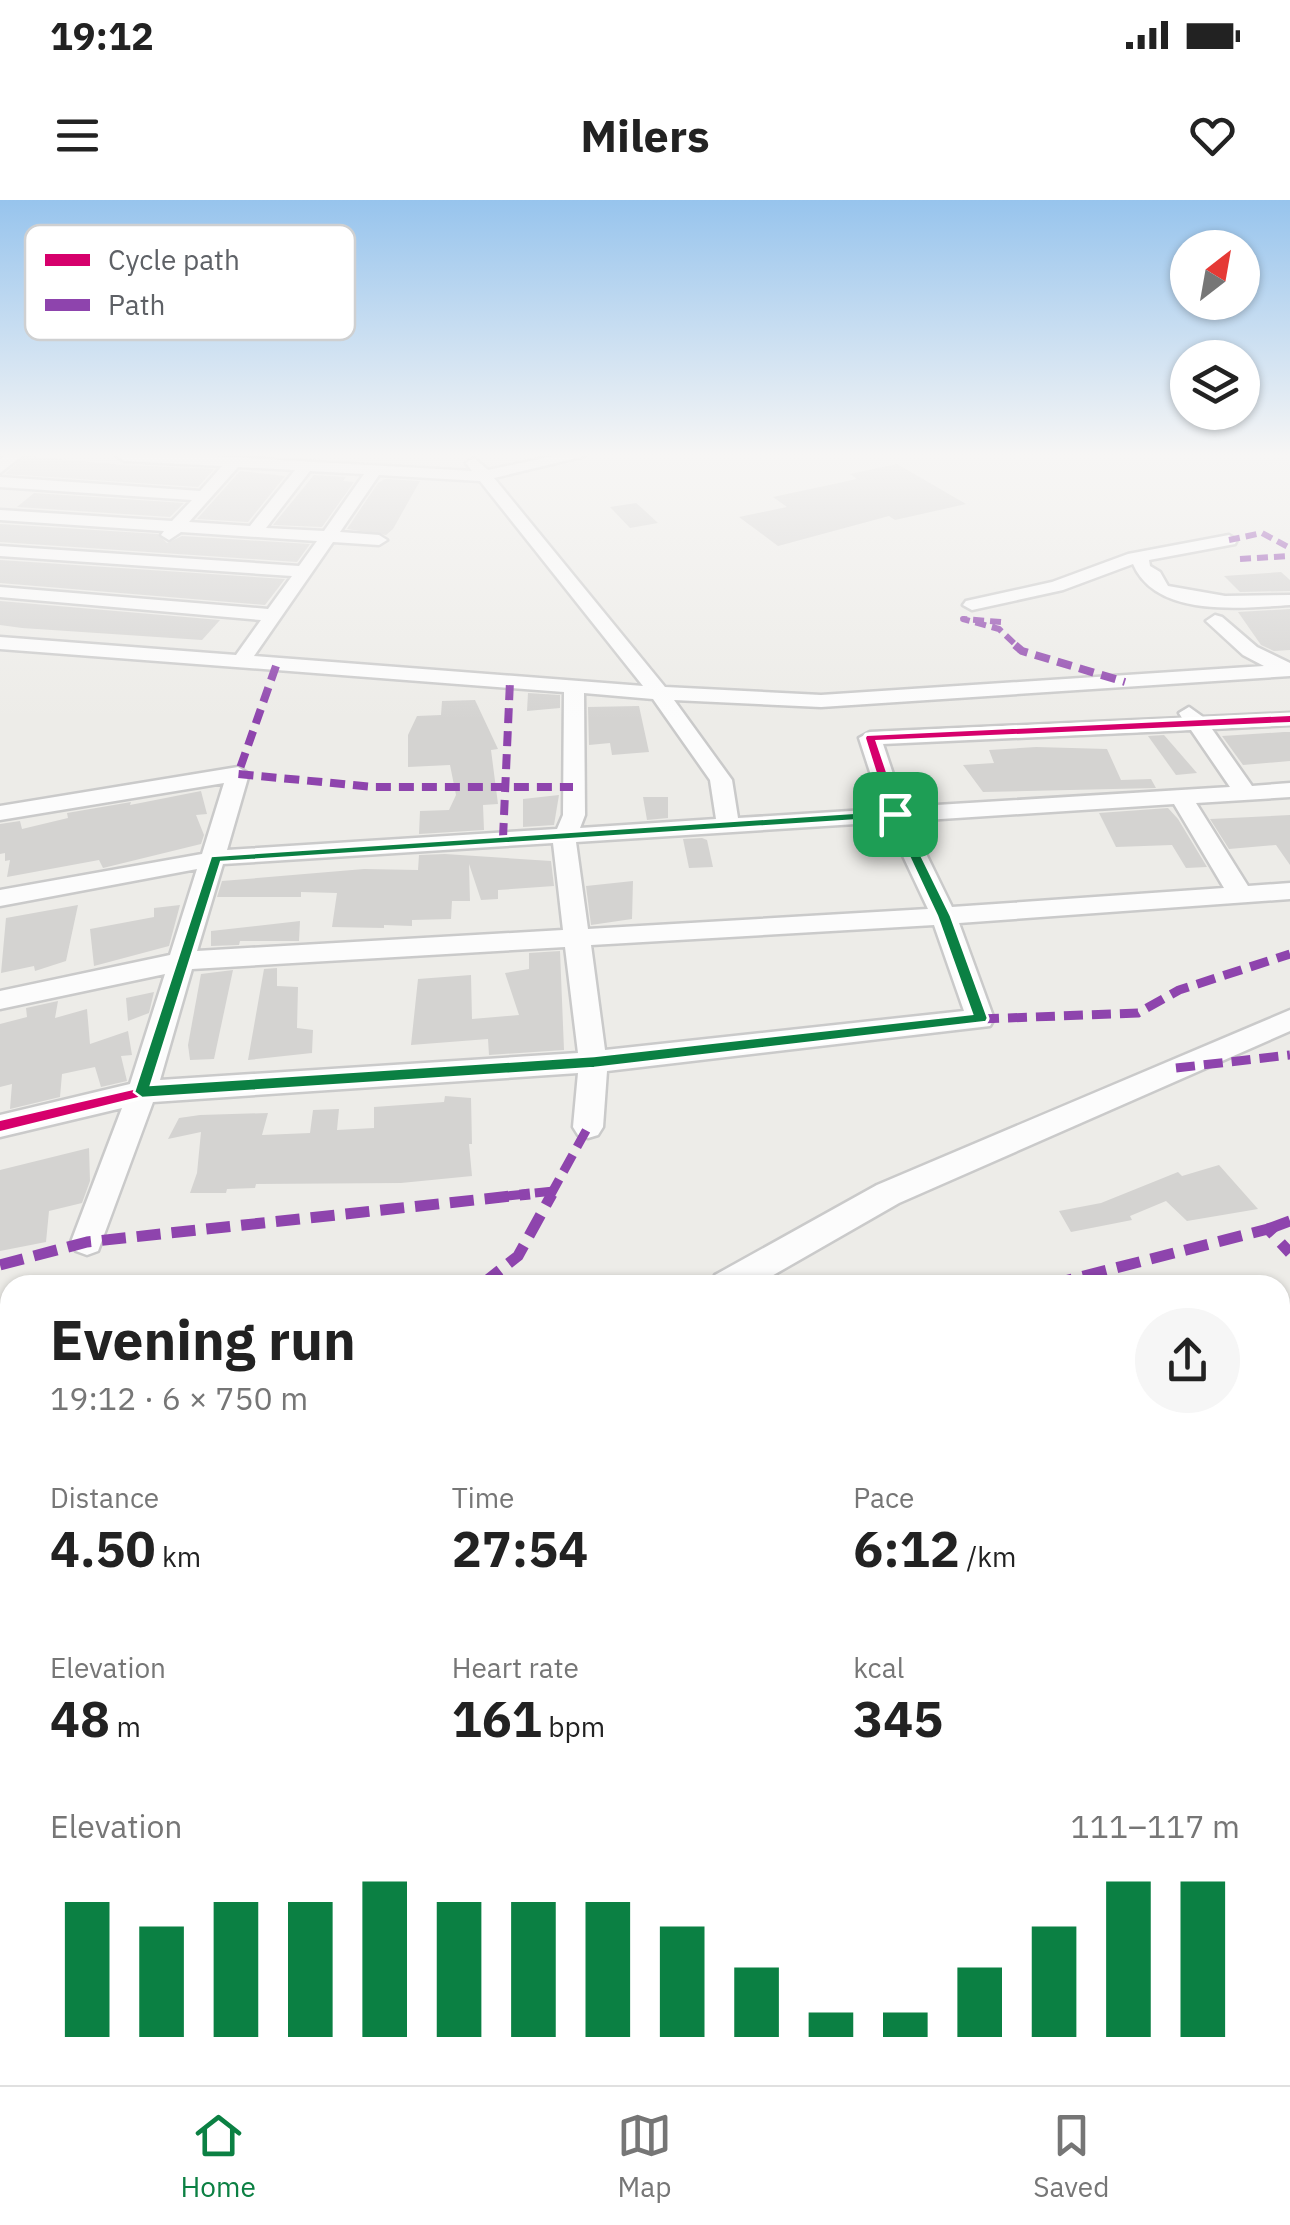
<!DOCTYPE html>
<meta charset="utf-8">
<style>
:root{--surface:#fff;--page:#f6f6f6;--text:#222;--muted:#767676;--line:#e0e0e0;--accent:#0b8043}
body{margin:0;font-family:"IBM Plex Sans",sans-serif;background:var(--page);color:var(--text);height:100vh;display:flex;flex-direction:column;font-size:38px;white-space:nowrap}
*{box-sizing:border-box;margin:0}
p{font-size:32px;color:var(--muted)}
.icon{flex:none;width:55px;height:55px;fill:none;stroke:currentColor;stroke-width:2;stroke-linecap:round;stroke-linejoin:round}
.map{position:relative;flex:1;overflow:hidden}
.details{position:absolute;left:0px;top:1075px;width:1290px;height:810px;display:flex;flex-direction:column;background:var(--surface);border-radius:30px 30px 0 0;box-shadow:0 2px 8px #0004}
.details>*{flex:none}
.needle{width:65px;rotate:31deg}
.tools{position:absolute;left:1170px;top:30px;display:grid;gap:20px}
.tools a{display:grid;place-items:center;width:90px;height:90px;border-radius:50%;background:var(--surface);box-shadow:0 2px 8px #0004;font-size:50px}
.pin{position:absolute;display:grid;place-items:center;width:85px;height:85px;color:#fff;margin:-42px;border-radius:20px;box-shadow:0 5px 15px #0006}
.round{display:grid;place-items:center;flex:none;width:105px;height:105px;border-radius:52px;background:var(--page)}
.summary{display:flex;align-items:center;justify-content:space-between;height:170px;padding:0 50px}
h1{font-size:55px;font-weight:800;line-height:75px}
.metrics{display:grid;grid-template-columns:repeat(3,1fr);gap:15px;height:170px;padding:10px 50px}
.metrics div{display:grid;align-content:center}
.metrics b{font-size:50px;font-weight:800}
.metrics small{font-size:28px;font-weight:400}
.metrics p{font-size:28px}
.chart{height:280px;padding:20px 50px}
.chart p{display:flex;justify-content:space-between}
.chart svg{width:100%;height:180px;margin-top:10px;stroke:var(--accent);stroke-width:6}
.status{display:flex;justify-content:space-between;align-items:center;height:70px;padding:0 50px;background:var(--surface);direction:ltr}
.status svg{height:28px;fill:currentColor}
header{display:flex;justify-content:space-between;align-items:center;height:130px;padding:0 50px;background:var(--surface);font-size:45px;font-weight:800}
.menu{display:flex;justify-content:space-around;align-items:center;height:140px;border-top:2px solid var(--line);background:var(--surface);font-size:28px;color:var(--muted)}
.menu a{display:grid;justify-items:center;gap:5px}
.menu .selected{color:var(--accent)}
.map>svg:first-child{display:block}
.building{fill:#d4d3d1}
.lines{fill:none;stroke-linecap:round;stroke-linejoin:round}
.minor-casing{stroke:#cacaca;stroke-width:5}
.minor{fill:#fcfcfc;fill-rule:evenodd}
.quiet-far4{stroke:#8e44ad;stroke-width:6;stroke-dasharray:11 6;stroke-linecap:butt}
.quiet-far3{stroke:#8e44ad;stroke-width:8;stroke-dasharray:15 8;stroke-linecap:butt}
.quiet-far2{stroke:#8e44ad;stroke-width:9;stroke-dasharray:19 9;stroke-linecap:butt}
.quiet-far1{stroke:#8e44ad;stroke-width:11;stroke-dasharray:24 11;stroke-linecap:butt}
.quiet{stroke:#8e44ad;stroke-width:15;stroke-dasharray:30 15;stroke-linecap:butt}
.cycleway-casing{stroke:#fff;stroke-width:7}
.cycleway{fill:#d6006c;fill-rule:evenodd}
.route{fill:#0b8043;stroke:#fff;stroke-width:2.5;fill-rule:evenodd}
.key{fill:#fff;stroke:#cfd0d1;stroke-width:2.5}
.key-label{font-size:28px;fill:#5e6166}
</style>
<div class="status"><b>19:12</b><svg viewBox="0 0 49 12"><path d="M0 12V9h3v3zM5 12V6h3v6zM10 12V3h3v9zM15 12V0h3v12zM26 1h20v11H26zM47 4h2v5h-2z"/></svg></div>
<header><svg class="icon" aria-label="menu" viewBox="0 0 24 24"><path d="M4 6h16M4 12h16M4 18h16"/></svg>Milers<svg class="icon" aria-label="heart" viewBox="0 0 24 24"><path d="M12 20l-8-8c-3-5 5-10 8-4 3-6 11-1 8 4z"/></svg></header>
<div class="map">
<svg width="1290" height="1885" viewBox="0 0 1290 1885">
<rect width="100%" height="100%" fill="#edece8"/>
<g class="building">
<polygon points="26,256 124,265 214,269 198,287 5,274"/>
<polygon points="897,264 966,304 895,320 889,316 778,346 739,317 787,307 773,297 857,279 850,274"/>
<polygon points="240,271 285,276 248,322 197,319"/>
<polygon points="314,275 346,277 343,281 354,282 322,327 273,325"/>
<polygon points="385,279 420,281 393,329 386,335 347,329 378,283"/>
<polygon points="34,293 184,303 170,317 17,307"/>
<polygon points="636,303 644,310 658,323 630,328 610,307"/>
<polygon points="0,324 158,334 167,343 182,336 310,344 297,362 0,342"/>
<polygon points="0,360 285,379 265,405 0,383"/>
<polygon points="1281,372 1290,380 1290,391 1240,392 1224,376"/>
<polygon points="0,401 220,420 202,440 22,428 0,425"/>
<polygon points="1290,409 1290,450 1274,451 1261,445 1238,412"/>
<polygon points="528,493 560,495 560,508 527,511"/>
<polygon points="475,500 498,549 491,550 498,604 483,605 484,630 419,634 420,611 449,610 456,595 450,565 408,567 408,535 417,516 441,515 442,501"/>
<polygon points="639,506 649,552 612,555 610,543 589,545 588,507"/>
<polygon points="1284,532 1290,532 1290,561 1243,565 1222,536"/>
<polygon points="1164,535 1197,573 1176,575 1148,536"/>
<polygon points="1036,547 1107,549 1121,580 1151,579 1156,588 983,592 963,565 994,563 989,550"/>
<polygon points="201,591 207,614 196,615 204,635 201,644 103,668 99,660 7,677 10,660 5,661 5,653 0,654 0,624 20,621 22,629 68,618 67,613 131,602 130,605"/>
<polygon points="559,595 554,625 523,627 523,599"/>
<polygon points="643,597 668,597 668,618 647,620"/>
<polygon points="1168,608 1178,619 1207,667 1186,668 1172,645 1116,647 1099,613"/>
<polygon points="1290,615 1290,665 1276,645 1229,649 1210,619"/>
<polygon points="702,638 707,640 713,667 689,668 683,639"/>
<polygon points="445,654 551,661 554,686 498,690 498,699 481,700 469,664 470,701 452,701 451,719 412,720 412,726 384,725 384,728 332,727 337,693 301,692 301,697 217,697 222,681 364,669 418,670 419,655"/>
<polygon points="633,681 632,719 591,725 586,686"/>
<polygon points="78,705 66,761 35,771 34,766 1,773 6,718"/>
<polygon points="180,705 169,746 94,766 90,729 154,717 154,708"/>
<polygon points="300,721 299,741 240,741 239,745 211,746 211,731"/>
<polygon points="560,751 564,850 489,855 488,839 411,845 418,779 471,775 472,819 519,815 505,773 529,769 529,753"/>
<polygon points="277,768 277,786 298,787 297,828 313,830 312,853 248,860 264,769"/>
<polygon points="233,770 214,859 190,860 188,845 201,774"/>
<polygon points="154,792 149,813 128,821 126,798"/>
<polygon points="58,801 55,818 87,809 90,844 128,831 132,855 121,856 127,881 101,887 95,867 62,874 60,897 10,909 12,884 0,887 0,824 27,817 26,808"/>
<polygon points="445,896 471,898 472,944 469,944 472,976 401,983 256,984 255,988 227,989 226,993 190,993 197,973 201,932 168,939 179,918 200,915 268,913 262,935 310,933 313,910 339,909 337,930 374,928 374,907 444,902"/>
<polygon points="89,948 90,981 82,1003 49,1011 46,1042 0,1051 0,970"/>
<polygon points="1219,965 1258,1009 1187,1021 1166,1001 1130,1016 1132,1020 1071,1032 1059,1011 1101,1003 1178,972 1182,976"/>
</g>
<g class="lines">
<defs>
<g id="minor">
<polygon points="5,256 22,256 0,273 0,260"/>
<path d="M117 256H212L472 271 466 263 474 258 488 270 554 256H585L494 278 665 487 821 495 1264 466 1243 455 1206 421 1215 415 1222 417 1257 447 1290 463V476L821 507 674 500 732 580 738 618 882 609 859 538 870 532 1182 518 1179 513 1189 507 1203 517 1290 513V525L1212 529 1252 586 1290 583V597L1196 603 1248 686 1290 683V699L959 723 994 819 990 826 607 871 603 927 598 935 588 938 578 935 573 927 578 873 153 902 98 1051 87 1055 76 1051 71 1042 122 908 0 937V915L130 884 165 774 0 809V791L170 755 197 669 0 706V690L202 654 224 583 0 620V606L238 567 249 574 227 650 557 629 563 615 564 492 0 449V437L236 455 261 420 0 397V387L268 409 292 376 0 356V346L299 366 317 341 181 332 169 340 161 335 164 331 0 320V310L172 321 192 300 0 287V277L200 291 222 266 124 261ZM238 267 295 270 250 326 189 322ZM310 271 364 274 324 331 266 328ZM379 275 480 281 643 486 254 456 333 342 379 345 387 340 379 335 340 332ZM584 493 653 499 710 580 716 619 580 628 585 615ZM1191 530 1230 587 904 607 883 544ZM1174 604 1224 688 952 707 910 621ZM887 622 928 709 588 729 576 642ZM553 643 563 730 197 751 223 664ZM934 725 964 811 605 850 591 745ZM565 747 578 853 160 880 192 769Z"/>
<path d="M1229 335 1237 340 1235 344 1149 360 1150 366 1160 372 1168 386 1225 396 1290 395V405C1241 408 1156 418 1133 364L1063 390 972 410 963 405 966 401 1052 382 1128 354Z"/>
<polygon points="1290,810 1290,831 899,1003 756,1085 710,1085 715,1075 877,985"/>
<polygon points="1290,1156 1290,1189 1280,1193 1280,1160"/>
<polygon points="1280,1281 1290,1285 1290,1333 1280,1328"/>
<polygon points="10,1635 10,1688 0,1692 0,1639"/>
<polygon points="1290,1718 1290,1817 1280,1821 1280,1722"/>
<polygon points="814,1875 872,1875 876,1885 818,1885"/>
<polygon points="1043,1875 1104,1875 1100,1885 1039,1885"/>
<polygon points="1121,1875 1183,1875 1179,1885 1117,1885"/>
</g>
</defs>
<use href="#minor" class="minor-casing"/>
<use href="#minor" class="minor"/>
<g class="quiet-far4">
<polyline points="1229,340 1262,333 1290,348"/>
<polyline points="1240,359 1290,356"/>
<polyline points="1001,422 963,419 999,429 1018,447"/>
</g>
<g class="quiet-far3">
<polyline points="1015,445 1022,451 1125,482"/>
<polyline points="276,466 238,574 374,587 573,587"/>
<polyline points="503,638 510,481"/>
</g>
<g class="quiet-far2">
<polyline points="980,819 1138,813 1179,790 1290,754"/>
<polyline points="1176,868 1290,855"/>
<polyline points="507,996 554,991"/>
<polyline points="550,996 588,927"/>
</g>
<g class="quiet-far1">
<polyline points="1268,1029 1290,1021"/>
<polyline points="0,1065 87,1042 530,994"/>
<polyline points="481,1085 518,1056 552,994"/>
<polyline points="1049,1085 1268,1029 1290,1053"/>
</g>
<polyline class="quiet" points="101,1885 104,1875"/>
<defs>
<polygon id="cycleway" points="1290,516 1290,522 875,540 900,614 949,716 986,819 984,822 593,866 142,896 0,931 0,921 142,888 593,858 973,816 939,716 890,614 866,538 867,536"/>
</defs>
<use href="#cycleway" class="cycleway-casing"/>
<use href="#cycleway" class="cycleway"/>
</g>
<linearGradient id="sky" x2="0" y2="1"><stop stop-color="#97c4ed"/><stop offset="0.49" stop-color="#f7f6f5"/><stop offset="1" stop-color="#f7f6f5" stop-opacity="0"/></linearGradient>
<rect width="1290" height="520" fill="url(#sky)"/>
<path class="route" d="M895 610 901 614 951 716 988 818 986 822 594 868 142 898 134 892 211 656ZM891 618 937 716 972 814 594 856 151 885 221 662Z"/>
<rect x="25" y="25" width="330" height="115" rx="15" class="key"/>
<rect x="45" y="54" width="45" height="12" fill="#d6006c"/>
<rect x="45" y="99" width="45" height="12" fill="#8e44ad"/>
<g class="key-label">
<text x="108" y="70">Cycle path</text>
<text x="108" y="115">Path</text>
</g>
</svg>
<div class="tools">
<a><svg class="needle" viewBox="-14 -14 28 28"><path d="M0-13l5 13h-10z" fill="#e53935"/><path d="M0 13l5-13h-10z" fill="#767676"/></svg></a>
<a><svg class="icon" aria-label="layers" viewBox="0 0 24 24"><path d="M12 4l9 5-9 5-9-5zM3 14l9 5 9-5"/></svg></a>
</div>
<div class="pin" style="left:895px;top:614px;background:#1e9e55"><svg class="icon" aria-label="arrive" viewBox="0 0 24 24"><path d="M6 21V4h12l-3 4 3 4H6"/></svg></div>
<section class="details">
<div class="summary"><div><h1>Evening run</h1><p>19:12 · 6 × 750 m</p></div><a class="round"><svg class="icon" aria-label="share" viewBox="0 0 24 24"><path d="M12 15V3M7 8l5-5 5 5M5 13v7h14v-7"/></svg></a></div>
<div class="metrics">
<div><p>Distance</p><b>4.50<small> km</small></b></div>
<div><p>Time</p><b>27:54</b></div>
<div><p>Pace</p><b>6:12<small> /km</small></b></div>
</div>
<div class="metrics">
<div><p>Elevation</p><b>48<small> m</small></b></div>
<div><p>Heart rate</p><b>161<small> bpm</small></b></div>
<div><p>kcal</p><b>345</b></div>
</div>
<div class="chart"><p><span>Elevation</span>111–117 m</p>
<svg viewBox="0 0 160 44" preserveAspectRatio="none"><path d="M5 44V11M15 44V17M25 44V11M35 44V11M45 44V6M55 44V11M65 44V11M75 44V11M85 44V17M95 44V27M105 44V38M115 44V38M125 44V27M135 44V17M145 44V6M155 44V6"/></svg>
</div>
</section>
</div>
<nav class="menu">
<a class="selected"><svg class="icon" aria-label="home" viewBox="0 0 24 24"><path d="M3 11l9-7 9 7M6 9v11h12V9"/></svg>Home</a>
<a><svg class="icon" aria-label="map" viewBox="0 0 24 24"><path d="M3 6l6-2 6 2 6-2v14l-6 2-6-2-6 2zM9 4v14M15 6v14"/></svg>Map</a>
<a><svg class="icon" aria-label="saved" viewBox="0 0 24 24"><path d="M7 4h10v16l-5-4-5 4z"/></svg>Saved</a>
</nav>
